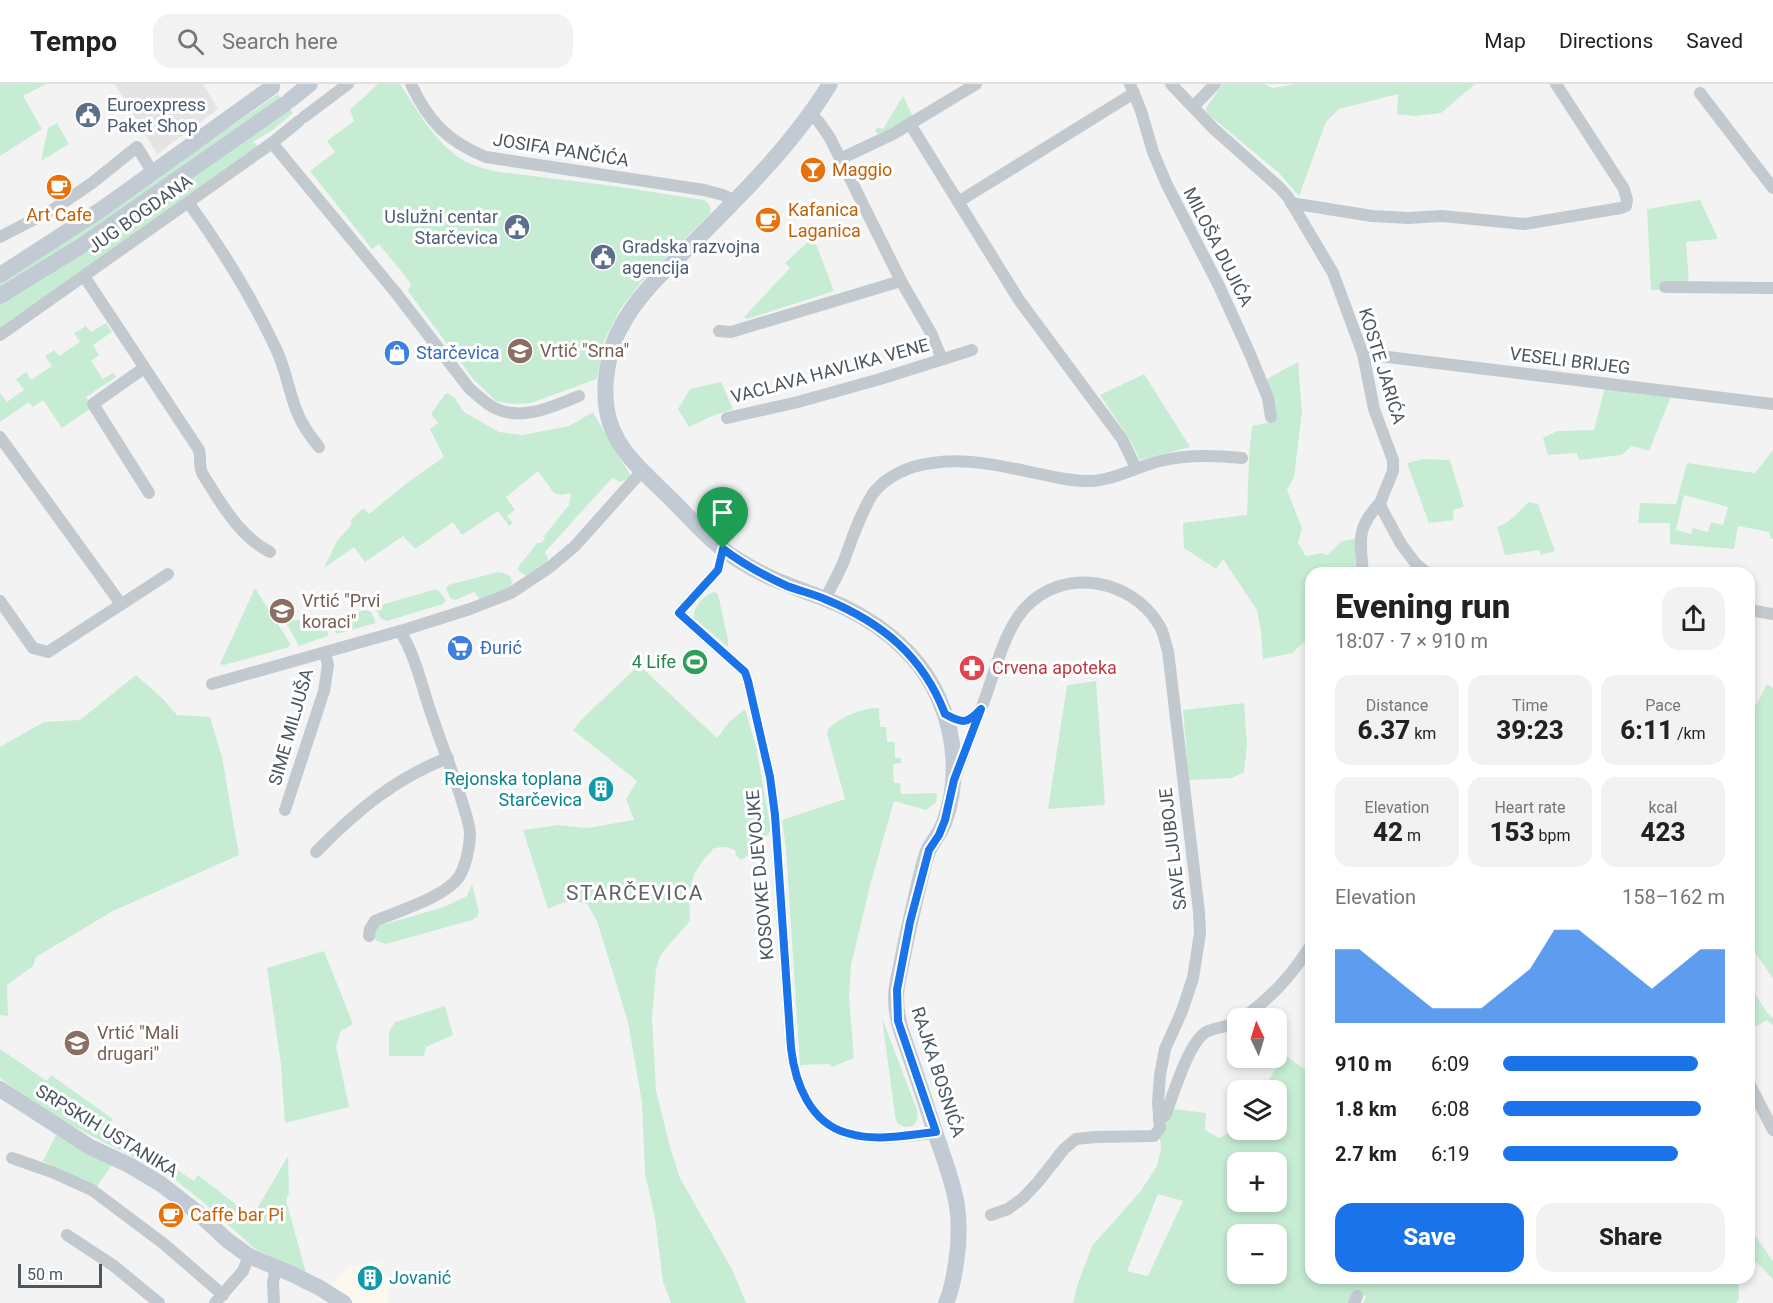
<!DOCTYPE html>
<meta charset="utf-8">
<style>
:root{--surface:#fff;--page:#f2f2f2;--text:#222;--muted:#767676;--line:#e0e0e0;--accent:#1a73e8}
body{margin:0;font-family:Roboto,sans-serif;background:var(--page);color:var(--text);height:100vh;display:flex;flex-direction:column;font-size:22px;white-space:nowrap}
*{box-sizing:border-box;margin:0}
p{font-size:20px;color:var(--muted)}
.icon{flex:none;width:33px;height:33px;fill:none;stroke:currentColor;stroke-width:2;stroke-linecap:round;stroke-linejoin:round}
.map{position:relative;flex:1;overflow:hidden}
.details{position:absolute;left:1305px;top:483px;width:450px;height:717px;display:flex;flex-direction:column;background:var(--surface);border-radius:18px;box-shadow:0 3px 9px #0003}
.details>*{flex:none}
.needle{width:39px;rotate:356deg}
.buttons{position:absolute;left:1227px;top:924px;display:grid;gap:12px}
.buttons a{display:grid;place-items:center;width:60px;height:60px;border-radius:12px;background:var(--surface);box-shadow:0 3px 9px #0003;font-size:30px}
.scale{position:absolute;left:18px;bottom:15px;width:84px;box-sizing:border-box;padding-left:6px;border:3px solid #4b565f;border-top:0;font-size:16px;line-height:21px;white-space:nowrap;color:#4b565f;-webkit-text-stroke:4px #fff;paint-order:stroke}
.pin{position:absolute;display:grid;place-items:center;width:51px;height:51px;color:#fff;margin:-62px -26px;border-radius:50% 50% 50% 0;rotate:-45deg;box-shadow:0 0 6px #0007}
.pin .icon{rotate:45deg}
.round{display:grid;place-items:center;flex:none;width:63px;height:63px;border-radius:18px;background:var(--page)}
.overview{display:flex;align-items:center;justify-content:space-between;height:102px;padding:0 30px}
h1{font-size:33px;font-weight:800;line-height:45px}
.metrics{display:grid;grid-template-columns:repeat(3,1fr);gap:9px;height:102px;padding:6px 30px}
.metrics div{display:grid;align-content:center;border-radius:15px;background:var(--page);text-align:center}
.metrics b{font-size:26px;font-weight:800}
.metrics small{font-size:16px;font-weight:400}
.metrics p{font-size:16px}
.chart{height:168px;padding:12px 30px}
.chart p{display:flex;justify-content:space-between}
.chart svg{width:100%;height:108px;margin-top:6px;fill:var(--accent);opacity:.7}
.cta{display:flex;gap:12px;margin-top:auto;padding:12px 30px}
.cta a{flex:1;height:69px;border-radius:18px;background:var(--accent);color:#fff;font-size:24px;font-weight:800;line-height:69px;text-align:center}
.cta a+a{background:var(--page);color:var(--text)}
ul{padding:0 30px;list-style:none;font-size:20px}
li{display:grid;grid-template-columns:96px 72px 1fr;align-items:center;height:45px}
li i{height:15px;border-radius:8px;background:var(--accent)}
header{display:flex;align-items:center;gap:36px;box-sizing:border-box;height:84px;padding:0 30px;background:var(--surface);border-bottom:2px solid var(--line)}
header strong{font-size:28px}
nav{display:flex;gap:33px;margin-inline-start:auto;font-size:21px}
.search{width:420px;height:54px;background:var(--page);display:flex;align-items:center;gap:15px;box-sizing:border-box;padding:0 21px;border-radius:18px;color:var(--muted);font-size:22px}
.map>svg:first-child{display:block}
.commercial{fill:#fcf8ef}
.education{fill:#e5e4e4}
.green{fill:#c6edd4;fill-rule:evenodd}
.lines{fill:none;stroke-linecap:round;stroke-linejoin:round}
.street{stroke:#c2cad0;stroke-width:12}
.secondary{stroke:#c2cbd4;stroke-width:16}
.route-casing{stroke:#fff;stroke-width:12}
.route{stroke:#1a73e8;stroke-width:8}
.labels{text-anchor:middle;stroke-width:6;stroke-linejoin:round;paint-order:stroke}
.service-label{font-size:18px;fill:#4e5e75;stroke:#fff;text-anchor:start}
.street-label{font-size:18px;fill:#4b565f;stroke:#fff}
.food-label{font-size:18px;fill:#c56008;stroke:#fff;text-anchor:start}
.education-label{font-size:18px;fill:#785e54;stroke:#fff;text-anchor:start}
.shop-label{font-size:18px;fill:#366cbe;stroke:#fff;text-anchor:start}
.leisure-label{font-size:18px;fill:#27864d;stroke:#fff;text-anchor:end}
.health-label{font-size:18px;fill:#be3a42;stroke:#fff;text-anchor:start}
.culture-label{font-size:18px;fill:#0d838f;stroke:#fff;text-anchor:end}
.quarter-label{font-size:21px;letter-spacing:1.5px;fill:#5f6367;stroke:#fff}
</style>
<header>
<strong>Tempo</strong>
<div class="search"><svg class="icon" aria-label="search" viewBox="0 0 24 24"><circle cx="10" cy="10" r="6"/><path d="M15 15l6 6"/></svg>Search here</div>
<nav><a>Map</a><a>Directions</a><a>Saved</a></nav>
</header>
<div class="map">
<svg width="1773" height="1219" viewBox="0 0 1773 1219">
<rect width="100%" height="100%" fill="#f4f3f3"/>
<polygon class="commercial" points="382,1176 387,1195 388,1219 353,1219 330,1204 347,1184"/>
<polygon class="education" points="115,0 203,0 218,25 157,70"/>
<g class="green">
<polygon points="0,0 46,0 23,12 42,45 0,72"/>
<path d="M378 0H400C420 30 440 69 476 82 484 85 492 86 499 88L614 102 704 116C709 119 712 124 710 130L643 196 621 224 604 257 597 295 531 319 512 320 496 317 473 295 408 207 411 200 409 197 379 160 372 165 310 87 335 68 327 57 354 37 350 26Z"/>
<polygon points="1223,0 1264,0 1273,4 1295,0 1475,0 1441,29 1415,32 1397,30 1398,10 1339,25 1326,38 1299,112 1279,89 1207,29 1206,24"/>
<polygon points="278,10 281,15 39,181 0,204 0,197 125,116"/>
<polygon points="903,12 913,33 881,51 875,48 877,43 883,45"/>
<polygon points="289,25 293,29 274,45 253,58 258,62 0,244 0,220"/>
<polygon points="57,39 69,60 41,77 48,44"/>
<polygon points="1700,116 1718,155 1686,158 1689,199 1661,206 1651,206 1647,125"/>
<polygon points="810,156 817,162 834,207 747,235 744,233 790,184 785,179"/>
<polygon points="106,239 112,248 93,261 99,271 91,277 103,295 113,289 116,293 86,313 93,323 62,344 43,316 33,323 29,318 0,338 0,310 1,310 7,318 24,306 16,295 26,288 31,296 52,282 45,272 54,266 59,272 80,258 74,249 86,242 91,248"/>
<polygon points="1298,278 1302,327 1294,393 1287,406 1302,444 1298,459 1306,472 1323,469 1327,471 1342,457 1355,455 1356,489 1311,489 1311,552 1292,569 1263,575 1261,548 1257,526 1223,475 1216,485 1184,464 1183,439 1247,431 1249,374 1252,342 1275,337 1265,296"/>
<polygon points="1144,290 1190,363 1140,376 1130,356 1100,311"/>
<polygon points="721,298 733,325 710,333 689,343 678,325 690,305"/>
<polygon points="1605,303 1671,312 1649,367 1632,362 1621,371 1579,376 1577,369 1548,371 1543,354 1557,347 1594,346"/>
<polygon points="448,309 454,313 464,328 499,348 522,351 569,342 593,328 614,365 630,390 627,395 620,398 612,394 545,468 548,475 546,481 526,492 518,486 519,482 537,459 541,459 545,455 544,452 569,421 571,409 561,411 554,409 538,387 506,413 515,426 507,432 513,439 509,442 498,427 462,451 453,438 415,465 403,452 365,478 354,463 324,484 337,457 352,440 350,437 363,424 369,430 408,398 444,373 430,345 438,339 431,330 445,310"/>
<path d="M1773 366V455L1770 454 1769 448 1738 442 1734 465 1670 460V439H1638L1640 419 1676 420 1687 379 1755 389ZM1684 411 1728 423 1723 441 1711 438 1708 448 1693 444 1691 450 1676 446Z"/>
<polygon points="1423,375 1450,376 1464,423 1453,426 1454,436 1429,439 1407,379"/>
<path d="M1529 418 1538 420 1555 467 1541 471 1539 466 1505 471 1497 443C1510 439 1519 427 1529 418Z"/>
<polygon points="498,488 504,489 510,492 512,499 511,503 480,515 474,508 455,516 451,515 446,505 448,501"/>
<polygon points="255,504 291,561 286,564 224,581 220,580"/>
<polygon points="436,505 439,507 446,516 443,520 387,537 381,535 376,525 378,522"/>
<path d="M714 508 718 510 728 556V563L694 534C692 524 704 511 714 508Z"/>
<polygon points="366,526 371,528 376,539 340,549 335,549 329,537 331,535"/>
<polygon points="317,534 328,549 328,552 299,562 285,537"/>
<path d="M639 581 717 654 729 638 745 625 756 662 771 746 755 767 741 776 735 770 736 767C727 762 721 762 712 765V767L704 775 694 790 689 811 690 837 663 868 659 875 656 885 652 933 656 1006 670 1063 680 1094 733 1187 746 1219H671L663 1198 655 1134 645 1090 642 1019 628 938 597 837 587 820C570 815 564 818 548 825L523 746 558 741 587 744 634 736 626 715 637 697 573 646 581 636Z"/>
<polygon points="136,591 163,615 177,631 210,633 222,673 239,771 113,827 36,873 33,882 7,901 8,932 0,931 0,663 44,638 80,636"/>
<polygon points="1096,597 1105,721 1048,725 1067,601"/>
<polygon points="1767,600 1773,604 1773,895 1749,859 1749,631 1759,616"/>
<polygon points="1244,619 1247,660 1244,688 1232,694 1189,696 1183,626"/>
<path d="M879 624 880 643H886L887 658H895V674H901V679L893 680 894 699H900L901 710 937 709 936 718 926 726 894 717 871 798 851 881 849 913 854 974 832 983 829 980 800 981 786 765 782 736 845 715 827 650 828 645C844 631 859 625 879 624Z"/>
<polygon points="472,800 479,828 477,833 472,836 386,860 377,857 371,852 372,844 444,823 467,812"/>
<polygon points="324,867 353,940 341,947 336,962 349,1023 285,1039 281,981 267,884"/>
<polygon points="1749,901 1768,930 1773,934 1773,941 1767,936 1749,946"/>
<polygon points="445,922 453,951 426,963 424,972 389,972 389,948 395,938"/>
<polygon points="882,934 917,1026 918,1034 913,1042 904,1043 897,1039 895,1031"/>
<polygon points="0,965 47,997 51,991 113,1035 109,1041 194,1097 198,1091 252,1133 288,1072 289,1109 286,1116 306,1189 255,1165 203,1118 170,1092 53,1032 0,994"/>
<path d="M1285 971 1311 990V1194H1738L1739 1215 1736 1219H1363L1366 1213 1357 1207 1349 1219H1073L1078 1199 1092 1162 1140 1108 1157 1082 1161 1065 1160 1052 1174 1025 1206 1029 1205 1046 1219 1054 1237 1044 1276 1046V1006H1262ZM1238 1078H1276V1118H1238ZM1158 1110 1183 1117 1148 1192 1127 1187ZM1238 1150H1276V1190H1238Z"/>
<polygon points="56,1051 112,1081 96,1104 43,1077"/>
<polygon points="1749,1143 1773,1177 1773,1197 1772,1194 1749,1171"/>
</g>
<g class="lines">
<g class="street">
<path d="M411 0C428 37 448 58 486 73L704 106 723 111 735 117"/>
<polyline points="1130,0 1141,27 1153,68 1167,101 1219,202 1250,270 1268,314 1271,333"/>
<polyline points="1171,0 1214,45 1279,103 1288,113 1333,189 1363,270 1374,325 1393,376 1393,387 1380,419 1383,427 1401,460 1416,480 1427,489"/>
<polyline points="1700,9 1773,104"/>
<polyline points="1193,23 1215,0"/>
<polyline points="810,30 819,38 830,54 901,197 931,249 942,275"/>
<polyline points="304,33 348,0"/>
<polyline points="910,40 1019,216 1122,355 1136,384"/>
<path d="M272 59 396 209 469 304C476 310 483 317 491 322 519 339 552 323 579 312"/>
<polyline points="840,75 893,50 976,0"/>
<path d="M188 118C222 165 253 215 277 267 286 287 289 308 297 328 302 341 310 352 319 363"/>
<polyline points="958,118 1134,9"/>
<polyline points="1291,119 1372,132 1408,134 1442,132 1524,140 1621,124 1626,122 1627,116 1624,105 1556,0"/>
<polyline points="0,153 54,125 92,99 137,63 153,89"/>
<path d="M84 192 199 366C201 373 199 382 202 389 206 396 211 403 215 410 230 433 245 455 270 468"/>
<polyline points="1665,203 1773,204"/>
<polyline points="719,247 731,248 901,197"/>
<polyline points="0,251 272,59 299,37"/>
<polyline points="1363,270 1773,320"/>
<polyline points="144,284 93,320 149,409"/>
<polyline points="727,334 798,318 880,295 972,266"/>
<polyline points="0,353 121,520"/>
<path d="M724 465 718 486 679 529 745 588 748 597 770 693 775 731 791 964C795 999 810 1039 847 1049 875 1058 907 1051 936 1049"/>
<path d="M1363 489C1360 456 1356 444 1380 419"/>
<path d="M825 515C832 501 840 488 845 474 853 452 860 431 872 411 882 397 898 388 913 383 956 371 993 380 1035 389 1053 393 1071 397 1090 397 1114 396 1136 383 1160 377 1187 370 1214 371 1242 374"/>
<polyline points="0,517 33,564 48,568 168,490"/>
<polyline points="1749,526 1773,530"/>
<polyline points="212,600 407,545 470,525 511,509 550,483 575,462 642,387"/>
<path d="M945 630C963 640 967 640 981 625 994 594 1002 549 1025 524 1063 482 1132 495 1159 541 1164 548 1165 559 1168 567L1199 828 1200 849 1193 894 1182 927 1165 965 1160 991 1158 1018 1160 1044 1154 1052 1096 1053 1076 1055 1064 1065 1038 1098 1023 1114 1008 1125 991 1131"/>
<polyline points="956,692 979,630"/>
<polyline points="285,726 324,607 328,581 325,569"/>
<path d="M316 768C354 729 396 693 448 674"/>
<path d="M369 852 370 845 375 837C398 827 445 813 459 793 466 781 470 763 470 749 469 737 464 725 461 714 452 686 441 659 432 632 422 604 416 572 400 547"/>
<path d="M1243 934C1273 912 1291 892 1311 861"/>
<polyline points="1749,999 1773,1046"/>
<path d="M1159 1036 1165 1032C1173 1012 1188 959 1206 948 1216 943 1228 943 1238 938"/>
<polyline points="12,1074 52,1088 92,1106 164,1160 223,1211"/>
<polyline points="67,1151 114,1182 159,1219"/>
<polyline points="215,1219 243,1187 249,1172"/>
<polyline points="274,1219 273,1198 276,1183"/>
<polyline points="1354,1219 1357,1212"/>
</g>
<g class="secondary">
<path d="M830 0C795 57 747 105 700 152 672 181 640 206 621 243 612 258 608 277 606 295 600 355 634 378 672 416 693 437 714 462 740 477 766 494 794 503 823 514 871 532 918 566 939 615 956 653 959 699 944 739 940 749 934 756 929 765 924 775 922 789 919 800 913 826 907 851 902 877 900 889 896 901 896 913 896 925 898 937 902 949 913 981 924 1013 934 1045 951 1096 965 1123 956 1179 954 1193 952 1206 946 1219"/>
<polyline points="290,16 310,0"/>
<polyline points="0,191 102,125 272,3"/>
<polyline points="0,212 81,162 285,20"/>
<polyline points="0,1005 90,1063 129,1081 161,1100 198,1129 227,1156 249,1172 292,1190 320,1204 344,1219"/>
</g>
</g>
<g class="lines">
<defs>
<path id="route" d="M723 465C743 480 765 492 787 502 800 507 814 510 827 516 882 539 923 572 945 630 963 640 967 640 981 625L954 696 945 736 939 751 929 766 910 838 897 906 898 937 936 1048C907 1051 875 1058 847 1049 810 1039 795 999 791 964L775 731 770 693 748 597 745 588 679 529 718 486Z"/>
</defs>
<use href="#route" class="route-casing"/>
<use href="#route" class="route"/>
</g>
<defs>
<symbol id="civic-disc" viewBox="-11 -11 22 22"><circle r="9.5" fill="#5c6f8a" stroke="#fff"/><path d="M-.6-6.5H3V-4.5H.6V-3L4-1V1h2V6H-6V1h2V-1L-.6-3ZM-1.2 2.5V6h2.4V2.5Z" fill="#fff"/></symbol>
<symbol id="bar-disc" viewBox="-11 -11 22 22"><circle r="9.5" fill="#e8710a" stroke="#fff"/><path d="M-6-5H6L.8 .8V4.5H3.5V6h-7V4.5H-.8V.8Z" fill="#fff"/></symbol>
<symbol id="cafe-disc" viewBox="-11 -11 22 22"><circle r="9.5" fill="#e8710a" stroke="#fff"/><path d="M-5.5-4.5H6V0H3Q3 3.5 0 3.5H-2.5Q-5.5 3.5-5.5 0ZM3-3.2v2h1.7v-2ZM-6 4.5H4V6H-6Z" fill="#fff"/></symbol>
<symbol id="school-disc" viewBox="-11 -11 22 22"><circle r="9.5" fill="#8d6e63" stroke="#fff"/><path d="M0-5L7-2L0 1L-7-2ZM-4 1L0 2.5L4 1V4Q0 6-4 4Z" fill="#fff"/></symbol>
<symbol id="shop-disc" viewBox="-11 -11 22 22"><circle r="9.5" fill="#3f7fe0" stroke="#fff"/><path d="M-5-2.5h2.3a2.7 3.5 0 0 1 5.4 0H5L5.5 6h-11ZM-1.5-2.5h3a1.5 2.3 0 0 0-3 0Z" fill="#fff"/></symbol>
<symbol id="supermarket-disc" viewBox="-11 -11 22 22"><circle r="9.5" fill="#3f7fe0" stroke="#fff"/><path d="M-6-5.5h2.5l.6 2H6L4.5 2H-2.5L-4.4-4H-6ZM-1.5 3.2a1.3 1.3 0 1 0 .1 0ZM3 3.2a1.3 1.3 0 1 0 .1 0Z" fill="#fff"/></symbol>
<symbol id="stadium-disc" viewBox="-11 -11 22 22"><circle r="9.5" fill="#2e9e5b" stroke="#fff"/><path d="M0-5a6.5 5 0 1 0 0 10a6.5 5 0 1 0 0-10ZM-3.5-1.8h7v3.6h-7Z" fill="#fff"/></symbol>
<symbol id="pharmacy-disc" viewBox="-11 -11 22 22"><circle r="9.5" fill="#e0444e" stroke="#fff"/><path d="M-2-6h4v4h4v4h-4v4h-4v-4h-4v-4h4Z" fill="#fff"/></symbol>
<symbol id="building-disc" viewBox="-11 -11 22 22"><circle r="9.5" fill="#0f9aa8" stroke="#fff"/><path d="M-4-6H4V6H1V3H-1V6H-4ZM-2.5-4.3h1.7v1.8h-1.7ZM.8-4.3h1.7v1.8H.8ZM-2.5-1h1.7V.8h-1.7ZM.8-1h1.7V.8H.8Z" fill="#fff"/></symbol>
</defs>
<g fill-rule="evenodd">
<use href="#civic-disc" x="73" y="16" width="30" height="30"/>
<use href="#bar-disc" x="798" y="71" width="30" height="30"/>
<use href="#cafe-disc" x="44" y="88" width="30" height="30"/>
<use href="#cafe-disc" x="753" y="121" width="30" height="30"/>
<use href="#civic-disc" x="502" y="128" width="30" height="30"/>
<use href="#civic-disc" x="588" y="158" width="30" height="30"/>
<use href="#school-disc" x="505" y="252" width="30" height="30"/>
<use href="#shop-disc" x="382" y="254" width="30" height="30"/>
<use href="#school-disc" x="267" y="512" width="30" height="30"/>
<use href="#supermarket-disc" x="445" y="549" width="30" height="30"/>
<use href="#stadium-disc" x="680" y="563" width="30" height="30"/>
<use href="#pharmacy-disc" x="957" y="569" width="30" height="30"/>
<use href="#building-disc" x="586" y="690" width="30" height="30"/>
<use href="#school-disc" x="62" y="944" width="30" height="30"/>
<use href="#cafe-disc" x="156" y="1116" width="30" height="30"/>
<use href="#building-disc" x="355" y="1179" width="30" height="30"/>
</g>
<g class="labels">
<g class="service-label">
<text x="107" y="27">Euroexpress<tspan x="107" dy="21">Paket Shop</tspan></text>
<text x="498" y="139" text-anchor="end">Uslužni centar<tspan x="498" dy="21">Starčevica</tspan></text>
<text x="622" y="169">Gradska razvojna<tspan x="622" dy="21">agencija</tspan></text>
</g>
<g class="street-label">
<text transform="translate(561 66) rotate(9)" y="6">JOSIFA PANČIĆA</text>
<text transform="translate(140 130) rotate(-35)" y="6">JUG BOGDANA</text>
<text transform="translate(1218 163) rotate(63)" y="6">MILOŠA DUJIĆA</text>
<text transform="translate(1570 277) rotate(7)" y="6">VESELI BRIJEG</text>
<text transform="translate(1382 282) rotate(73)" y="6">KOSTE JARIĆA</text>
<text transform="translate(830 287) rotate(-15)" y="6">VACLAVA HAVLIKA VENE</text>
<text transform="translate(291 643) rotate(-74)" y="6">SIME MILJUŠA</text>
<text transform="translate(1173 765) rotate(-97)" y="6">SAVE LJUBOJE</text>
<text transform="translate(760 791) rotate(-95)" y="6">KOSOVKE DJEVOJKE</text>
<text transform="translate(938 988) rotate(72)" y="6">RAJKA BOSNIĆA</text>
<text transform="translate(107 1047) rotate(31)" y="6">SRPSKIH USTANIKA</text>
</g>
<g class="food-label">
<text x="832" y="92">Maggio</text>
<text x="788" y="132">Kafanica<tspan x="788" dy="21">Laganica</tspan></text>
<text x="59" y="137" text-anchor="middle">Art Cafe</text>
<text x="190" y="1137">Caffe bar Pi</text>
</g>
<g class="education-label">
<text x="540" y="273">Vrtić "Srna"</text>
<text x="302" y="523">Vrtić "Prvi<tspan x="302" dy="21">koraci"</tspan></text>
<text x="97" y="955">Vrtić "Mali<tspan x="97" dy="21">drugari"</tspan></text>
</g>
<g class="shop-label">
<text x="416" y="275">Starčevica</text>
<text x="480" y="570">Đurić</text>
</g>
<g class="leisure-label">
<text x="676" y="584">4 Life</text>
</g>
<g class="health-label">
<text x="992" y="590">Crvena apoteka</text>
</g>
<g class="culture-label">
<text x="582" y="701">Rejonska toplana<tspan x="582" dy="21">Starčevica</tspan></text>
<text x="389" y="1200" text-anchor="start">Jovanić</text>
</g>
<g class="quarter-label">
<text x="635" y="816">STARČEVICA</text>
</g>
</g>
</svg>
<div class="buttons">
<a><svg class="needle" viewBox="-14 -14 28 28"><path d="M0-13l5 13h-10z" fill="#e53935"/><path d="M0 13l5-13h-10z" fill="#767676"/></svg></a>
<a><svg class="icon" aria-label="layers" viewBox="0 0 24 24"><path d="M12 4l9 5-9 5-9-5zM3 14l9 5 9-5"/></svg></a>
<a>+</a>
<a>−</a>
</div>
<div class="scale">50 m</div>
<div class="pin" style="left:723px;top:465px;background:#1e9e55"><svg class="icon" aria-label="arrive" viewBox="0 0 24 24"><path d="M6 21V4h12l-3 4 3 4H6"/></svg></div>
<section class="details">
<div class="overview"><div><h1>Evening run</h1><p>18:07 · 7 × 910 m</p></div><a class="round"><svg class="icon" aria-label="share" viewBox="0 0 24 24"><path d="M12 15V3M7 8l5-5 5 5M5 13v7h14v-7"/></svg></a></div>
<div class="metrics">
<div><p>Distance</p><b>6.37<small> km</small></b></div>
<div><p>Time</p><b>39:23</b></div>
<div><p>Pace</p><b>6:11<small> /km</small></b></div>
</div>
<div class="metrics">
<div><p>Elevation</p><b>42<small> m</small></b></div>
<div><p>Heart rate</p><b>153<small> bpm</small></b></div>
<div><p>kcal</p><b>423</b></div>
</div>
<div class="chart"><p><span>Elevation</span>158–162 m</p>
<svg viewBox="0 0 160 44" preserveAspectRatio="none"><path d="M0 44V14L10 14L20 22L30 30L40 38L50 38L60 38L70 30L80 22L90 6L100 6L110 14L120 22L130 30L140 22L150 14L160 14V44z"/></svg>
</div>
<ul>
<li><b>910 m</b>6:09<i style="width:88%"></i></li>
<li><b>1.8 km</b>6:08<i style="width:89%"></i></li>
<li><b>2.7 km</b>6:19<i style="width:79%"></i></li>
</ul>
<div class="cta"><a>Save</a><a>Share</a></div>
</section>
</div>
